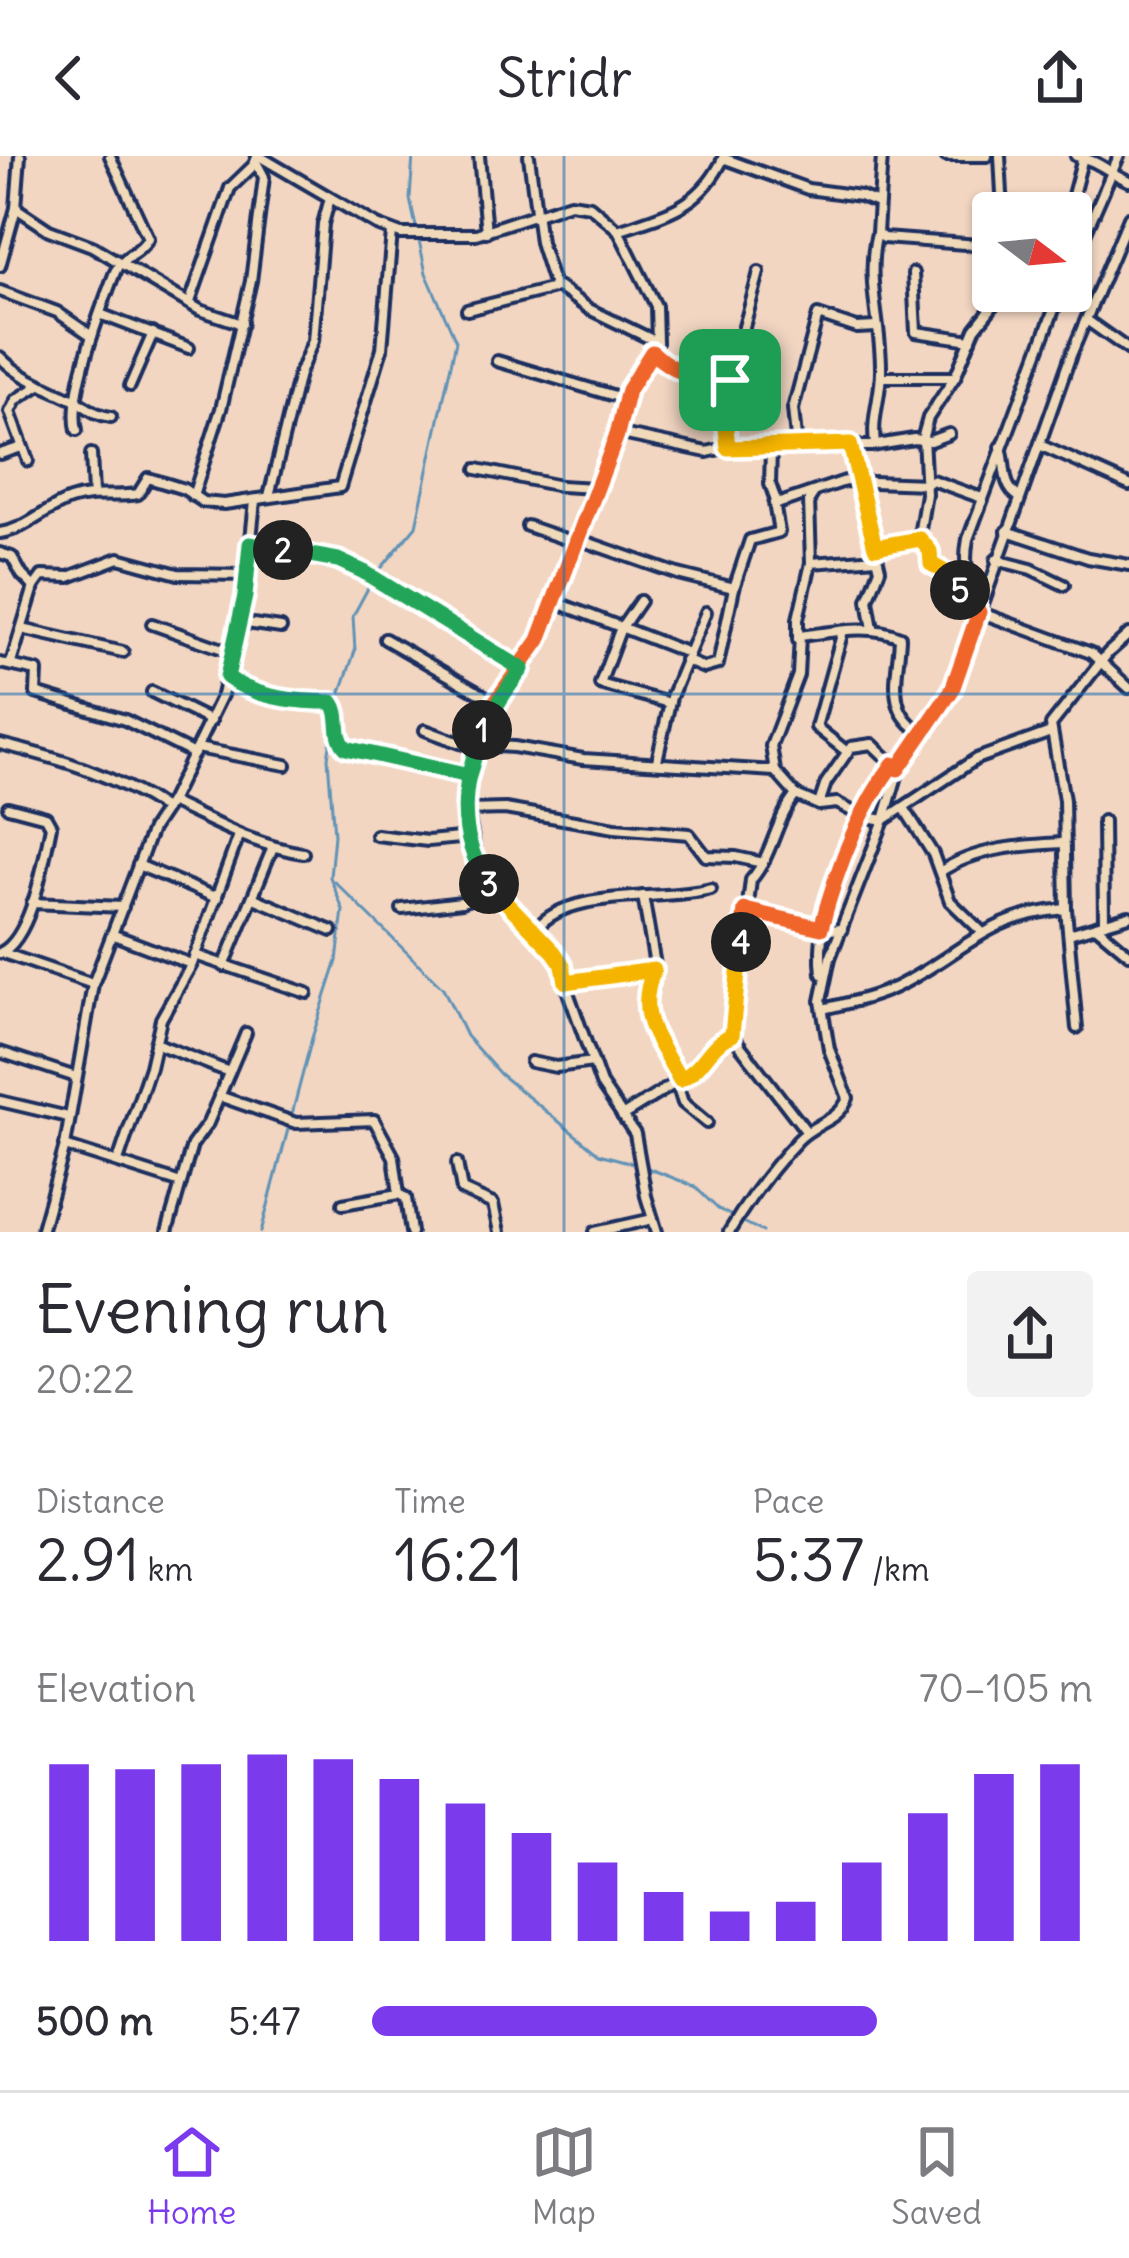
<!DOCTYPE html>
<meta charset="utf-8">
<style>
:root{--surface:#fff;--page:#f2f2f3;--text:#2b2b33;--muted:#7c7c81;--line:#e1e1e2;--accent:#7c3aed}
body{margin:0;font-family:Delius,sans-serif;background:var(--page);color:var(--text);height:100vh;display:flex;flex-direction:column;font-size:45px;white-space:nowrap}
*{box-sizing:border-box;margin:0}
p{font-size:39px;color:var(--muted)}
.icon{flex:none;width:66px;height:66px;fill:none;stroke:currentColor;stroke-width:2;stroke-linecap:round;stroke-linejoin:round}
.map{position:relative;height:1076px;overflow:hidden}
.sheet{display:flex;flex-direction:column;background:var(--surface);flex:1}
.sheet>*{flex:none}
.needle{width:78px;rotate:106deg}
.tools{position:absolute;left:972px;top:36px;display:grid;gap:24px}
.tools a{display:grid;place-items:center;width:120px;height:120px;border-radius:12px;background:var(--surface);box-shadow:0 3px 9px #0004;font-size:60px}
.pin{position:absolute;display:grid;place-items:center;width:102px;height:102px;color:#fff;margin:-51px;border-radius:24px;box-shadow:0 6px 18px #0006}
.km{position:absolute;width:60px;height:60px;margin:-30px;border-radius:50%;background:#222;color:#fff;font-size:33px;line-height:60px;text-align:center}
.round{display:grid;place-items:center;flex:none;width:126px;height:126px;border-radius:12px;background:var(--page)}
.summary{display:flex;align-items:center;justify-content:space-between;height:204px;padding:0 36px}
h1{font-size:66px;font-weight:600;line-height:90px}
.figures{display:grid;grid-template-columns:repeat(3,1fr);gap:18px;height:204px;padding:12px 36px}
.figures div{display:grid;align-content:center}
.figures b{font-size:60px;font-weight:600}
.figures small{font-size:33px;font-weight:400}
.figures p{font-size:33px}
.chart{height:336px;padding:24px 36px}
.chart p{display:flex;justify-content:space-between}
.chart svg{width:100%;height:216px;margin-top:12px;stroke:var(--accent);stroke-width:6}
ul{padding:0 36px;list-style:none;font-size:39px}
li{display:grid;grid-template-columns:192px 144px 1fr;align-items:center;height:90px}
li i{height:30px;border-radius:15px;background:var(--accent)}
header{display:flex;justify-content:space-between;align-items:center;height:156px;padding:0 36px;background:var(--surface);font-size:54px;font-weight:600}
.menu{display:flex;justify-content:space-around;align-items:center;height:168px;border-top:3px solid var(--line);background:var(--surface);font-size:33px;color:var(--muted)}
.menu a{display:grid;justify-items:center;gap:6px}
.menu .selected{color:var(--accent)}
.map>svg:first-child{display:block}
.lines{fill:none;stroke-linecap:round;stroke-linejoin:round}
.stream{stroke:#6092b6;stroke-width:3}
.minor-casing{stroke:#1b2f5e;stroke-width:16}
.minor{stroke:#f1dab9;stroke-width:8}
.split-1-casing{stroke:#fff;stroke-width:24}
.split-2-casing{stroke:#fff;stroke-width:24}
.split-3-casing{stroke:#fff;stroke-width:24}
.split-4-casing{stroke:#fff;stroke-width:24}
.split-5-casing{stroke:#fff;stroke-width:24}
.split-6-casing{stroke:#fff;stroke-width:24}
.split-1{stroke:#f0652b;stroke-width:15}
.split-2{stroke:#22a559;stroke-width:15}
.split-3{stroke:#22a559;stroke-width:15}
.split-4{stroke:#f5b400;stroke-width:15}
.split-5{stroke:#f0652b;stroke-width:15}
.split-6{stroke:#f5b400;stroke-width:15}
.grid{fill:none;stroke:#1f6fb2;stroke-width:3;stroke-opacity:0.55}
</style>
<header><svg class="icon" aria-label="back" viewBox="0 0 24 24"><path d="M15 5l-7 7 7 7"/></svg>Stridr<svg class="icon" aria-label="share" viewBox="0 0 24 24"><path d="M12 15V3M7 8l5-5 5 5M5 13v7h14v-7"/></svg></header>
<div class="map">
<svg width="1129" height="1076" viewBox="0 0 1129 1076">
<rect width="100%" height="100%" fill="#f2d6c2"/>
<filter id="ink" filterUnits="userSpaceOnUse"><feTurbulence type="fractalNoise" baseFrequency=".00833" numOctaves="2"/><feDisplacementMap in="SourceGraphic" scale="24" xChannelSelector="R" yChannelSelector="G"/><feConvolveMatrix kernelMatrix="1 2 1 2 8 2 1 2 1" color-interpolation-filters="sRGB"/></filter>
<g filter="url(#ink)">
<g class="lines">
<g class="stream">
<polyline points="334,725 443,832 466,880 500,918 599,998 636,1008"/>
<polyline points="645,1011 694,1030 718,1053 763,1076"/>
<polyline points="261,1076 312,882 337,805 343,754 330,721 334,679 328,602 336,550 355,495 353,460 374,421 416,370 456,185 426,117 410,43 413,0"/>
</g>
<defs>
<g id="minor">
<polyline points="259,0 377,69 401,78 476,78 570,47 590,50 618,74 656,150 657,186 628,234 617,279 539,484 488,559 473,600 466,647 479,714 493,734 536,773 563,809 568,836 601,928 635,978 646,1040 657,1076"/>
<polyline points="479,0 486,76"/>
<polyline points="529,0 540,86 554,130"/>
<polyline points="882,0 877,77 883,82 993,90"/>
<polyline points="946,0 987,0"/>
<polyline points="1000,0 1003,57"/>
<path d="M1076 0C1098 4 1109 17 1129 25"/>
<polyline points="723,2 808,33 860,40 878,47"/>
<polyline points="16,52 49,74 92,90 200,154 242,168"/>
<polyline points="1063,57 1073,39 1083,1"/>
<path d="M618 74C667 57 700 52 724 1"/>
<polyline points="0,110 16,52 20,0"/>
<polyline points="1071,110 1119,0"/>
<polyline points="913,117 916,176 971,184"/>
<polyline points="0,135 57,156 92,180"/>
<path d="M1061 135 968 383C963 408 968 433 979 456L1091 497 1129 532"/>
<polyline points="190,146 230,32 254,9 257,1"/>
<polyline points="467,154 558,131 589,153 657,186"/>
<polyline points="100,158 189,192"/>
<polyline points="1088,165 1129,194"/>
<path d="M652 196C675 218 698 224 730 224"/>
<path d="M0 201C22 224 49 231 76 245 89 252 95 259 111 261"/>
<polyline points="497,205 625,243"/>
<polyline points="881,221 955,221"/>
<polyline points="130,230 153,177"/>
<path d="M77 274C68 238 101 152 115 116 121 100 141 97 148 82L110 0"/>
<polyline points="617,277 707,296 733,290 871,290 914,283 930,285 949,278"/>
<polyline points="850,288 880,413 868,444 873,473"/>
<path d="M875 288C871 261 882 238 881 211 881 166 865 122 877 77"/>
<polyline points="1042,290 1129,329"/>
<path d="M1001 291C1007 310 1001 330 1019 341"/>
<path d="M728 292C722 229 744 176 759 116"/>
<polyline points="797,292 793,253 818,159 857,172 876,171"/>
<polyline points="771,294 770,328 777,348 845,325 927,328 932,324 982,342"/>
<polyline points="0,298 22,291"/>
<polyline points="91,298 93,338"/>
<polyline points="28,305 10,256 16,244 38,230"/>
<polyline points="477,313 560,330 595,332"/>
<polyline points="193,340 221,253 251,125 264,21 256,6"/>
<polyline points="269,340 299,218 313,185 323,68 330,42"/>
<polyline points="527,370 574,386"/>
<polyline points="1007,375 1088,402 1129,409"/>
<path d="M0 377C28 373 44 353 70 344 93 336 115 342 138 338L148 322 184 333 203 346 224 348 340 331 382 193 392 76"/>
<polyline points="575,382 678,418 734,432"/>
<polyline points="250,388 346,407 522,513"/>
<polyline points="875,391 920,383"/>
<polyline points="0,397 12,401 22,419 34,431"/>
<polyline points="996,404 1031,413 1064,429"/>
<polyline points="811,407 809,344 813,338"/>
<path d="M972 444C956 433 949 418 931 408L930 395 919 379 926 338 923 280 928 262 955 221 975 173 1005 135"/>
<polyline points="553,445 688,497"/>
<polyline points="640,445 620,474 600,528 669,547"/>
<polyline points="239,466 281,472"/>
<polyline points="152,468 234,497"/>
<polyline points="22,473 123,496"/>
<polyline points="843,475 816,571 846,595"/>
<polyline points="385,483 495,546"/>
<polyline points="798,484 798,463 811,407 877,402"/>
<polyline points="685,504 704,512 718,508 734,432 750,384 779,376 774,347"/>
<polyline points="0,507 37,515 36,537 125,564 194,598"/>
<polyline points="11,507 34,431 42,420 69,421 119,402 178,418 249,419"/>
<polyline points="227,521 262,536 312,548 332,546 338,554 342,587 352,595 469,620"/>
<polyline points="152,536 211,565"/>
<polyline points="425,574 463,588 514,591 583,603 775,615 796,639 819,649 837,647 861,660 884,664 976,603 1051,576"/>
<path d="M0 588C58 602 115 619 165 653"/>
<polyline points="197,592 286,609"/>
<polyline points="657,605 671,541 706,456"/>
<path d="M775 615 771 590 798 519 800 480C834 476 869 467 900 481 899 517 883 555 923 577"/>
<path d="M796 639C775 664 773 699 751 724L732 879 806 975"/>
<path d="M170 646C214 666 255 690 303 697"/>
<polyline points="819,648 826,627 851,591 872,588 897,612"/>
<polyline points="904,652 933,698 950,745 983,777"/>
<polyline points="466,654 505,653 615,672 689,678 706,700 736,701 763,707"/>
<polyline points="1103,665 1104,766"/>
<polyline points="376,679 428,685 470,681"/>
<polyline points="138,709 217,742"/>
<path d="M940 716C975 692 1023 689 1064 687"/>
<path d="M643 740 655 809 644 841 652 871 680 924C709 908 705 891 732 879"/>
<polyline points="254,742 332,775"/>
<polyline points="32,747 123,751"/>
<polyline points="402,753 462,746 493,734"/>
<polyline points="745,754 827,774 842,773"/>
<polyline points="1098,772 1129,798"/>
<path d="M536 773C569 731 663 746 711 733"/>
<polyline points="1069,778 1129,760"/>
<polyline points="114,779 191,808"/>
<path d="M0 797C32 783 44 703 51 670L46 661 8 651"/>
<polyline points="3,797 93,828"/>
<polyline points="195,799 307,837"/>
<polyline points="224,810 273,691"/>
<path d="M822 818C814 752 854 661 893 609"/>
<polyline points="566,826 654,814"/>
<path d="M823 853C847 847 873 842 896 831 963 798 985 759 1066 753"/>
<polyline points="1077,872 1066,753 1064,644 1051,569 1108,497 1129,478"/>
<polyline points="155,887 229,916"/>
<polyline points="0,896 76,921"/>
<polyline points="531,906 556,911 593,906"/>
<polyline points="677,928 683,947 707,967"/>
<polyline points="219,940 296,967 374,964 394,1001 399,1038 406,1042 411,1076"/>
<polyline points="0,945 68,961"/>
<polyline points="622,960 680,924"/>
<polyline points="65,990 181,1027"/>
<polyline points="118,1005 150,911 161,863 192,808 239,679"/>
<polyline points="457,1007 462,1034 493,1048 499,1076"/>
<polyline points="343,1048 399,1038"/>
<polyline points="41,1076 65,990 93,828 152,673 170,646 222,539 245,440 255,345"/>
<polyline points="167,1076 192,989 208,967 246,877"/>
<polyline points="595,1076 653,1063"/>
<path d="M729 1076C749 1043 771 1012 798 984 815 966 839 966 848 942L829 893 821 845 830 802 884 664 899 613 955 527 1071 199 1129 61"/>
</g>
</defs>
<use href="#minor" class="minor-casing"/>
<use href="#minor" class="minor"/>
</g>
</g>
<g class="lines" filter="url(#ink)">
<defs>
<path id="split-1" d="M482 574 495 546 539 484 617 279 628 234 652 196C675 218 698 224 730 224"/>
<path id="split-2" d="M283 394 250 388 245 440 227 521C255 542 299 546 332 546 343 560 333 578 346 592L469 620 482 574"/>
<path id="split-3" d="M283 394 338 404 364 416 522 513C475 572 440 658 489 728"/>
<path id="split-4" d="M489 728 554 796 563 809 566 826 654 814C634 861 658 882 680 924 708 909 706 890 732 879L741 786"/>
<path id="split-5" d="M741 786 745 754 821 772C836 715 857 656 893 608L898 613 952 534 979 456 973 444 960 434"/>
<polyline id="split-6" points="730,224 725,261 728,292 850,288 875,391 920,383 930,395 931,408 951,419 960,434"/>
</defs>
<use href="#split-1" class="split-1-casing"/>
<use href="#split-2" class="split-2-casing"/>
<use href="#split-3" class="split-3-casing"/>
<use href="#split-4" class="split-4-casing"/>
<use href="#split-5" class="split-5-casing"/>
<use href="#split-6" class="split-6-casing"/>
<use href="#split-1" class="split-1"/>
<use href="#split-2" class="split-2"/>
<use href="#split-3" class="split-3"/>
<use href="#split-4" class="split-4"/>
<use href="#split-5" class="split-5"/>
<use href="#split-6" class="split-6"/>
</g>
<path class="grid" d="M564 0V1076M0 538H1129"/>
</svg>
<div class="tools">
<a><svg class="needle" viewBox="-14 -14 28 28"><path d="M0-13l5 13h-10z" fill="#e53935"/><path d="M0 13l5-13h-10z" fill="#7c7c81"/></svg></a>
</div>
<div class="pin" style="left:730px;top:224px;background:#1e9e55"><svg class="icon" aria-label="arrive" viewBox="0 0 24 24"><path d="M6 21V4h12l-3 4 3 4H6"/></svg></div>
<b class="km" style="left:482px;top:574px">1</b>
<b class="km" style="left:283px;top:394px">2</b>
<b class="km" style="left:489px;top:728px">3</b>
<b class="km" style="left:741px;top:786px">4</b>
<b class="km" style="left:960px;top:434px">5</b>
</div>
<section class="sheet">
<div class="summary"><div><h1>Evening run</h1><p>20:22</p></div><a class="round"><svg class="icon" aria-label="share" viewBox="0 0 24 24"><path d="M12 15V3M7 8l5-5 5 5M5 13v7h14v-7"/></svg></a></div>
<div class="figures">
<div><p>Distance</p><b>2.91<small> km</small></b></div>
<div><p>Time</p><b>16:21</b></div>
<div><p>Pace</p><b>5:37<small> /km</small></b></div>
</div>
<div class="chart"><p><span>Elevation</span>70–105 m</p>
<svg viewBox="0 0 160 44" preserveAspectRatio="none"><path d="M5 44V8M15 44V9M25 44V8M35 44V6M45 44V7M55 44V11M65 44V16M75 44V22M85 44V28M95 44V34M105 44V38M115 44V36M125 44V28M135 44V18M145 44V10M155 44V8"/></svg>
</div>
<ul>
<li><b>500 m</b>5:47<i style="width:70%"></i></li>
</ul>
</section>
<nav class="menu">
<a class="selected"><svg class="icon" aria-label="home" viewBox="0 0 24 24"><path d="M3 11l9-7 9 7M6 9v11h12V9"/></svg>Home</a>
<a><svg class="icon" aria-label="map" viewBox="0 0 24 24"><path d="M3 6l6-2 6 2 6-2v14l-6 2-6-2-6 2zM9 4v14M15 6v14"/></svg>Map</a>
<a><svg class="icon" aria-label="saved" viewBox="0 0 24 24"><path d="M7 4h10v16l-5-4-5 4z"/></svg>Saved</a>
</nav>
